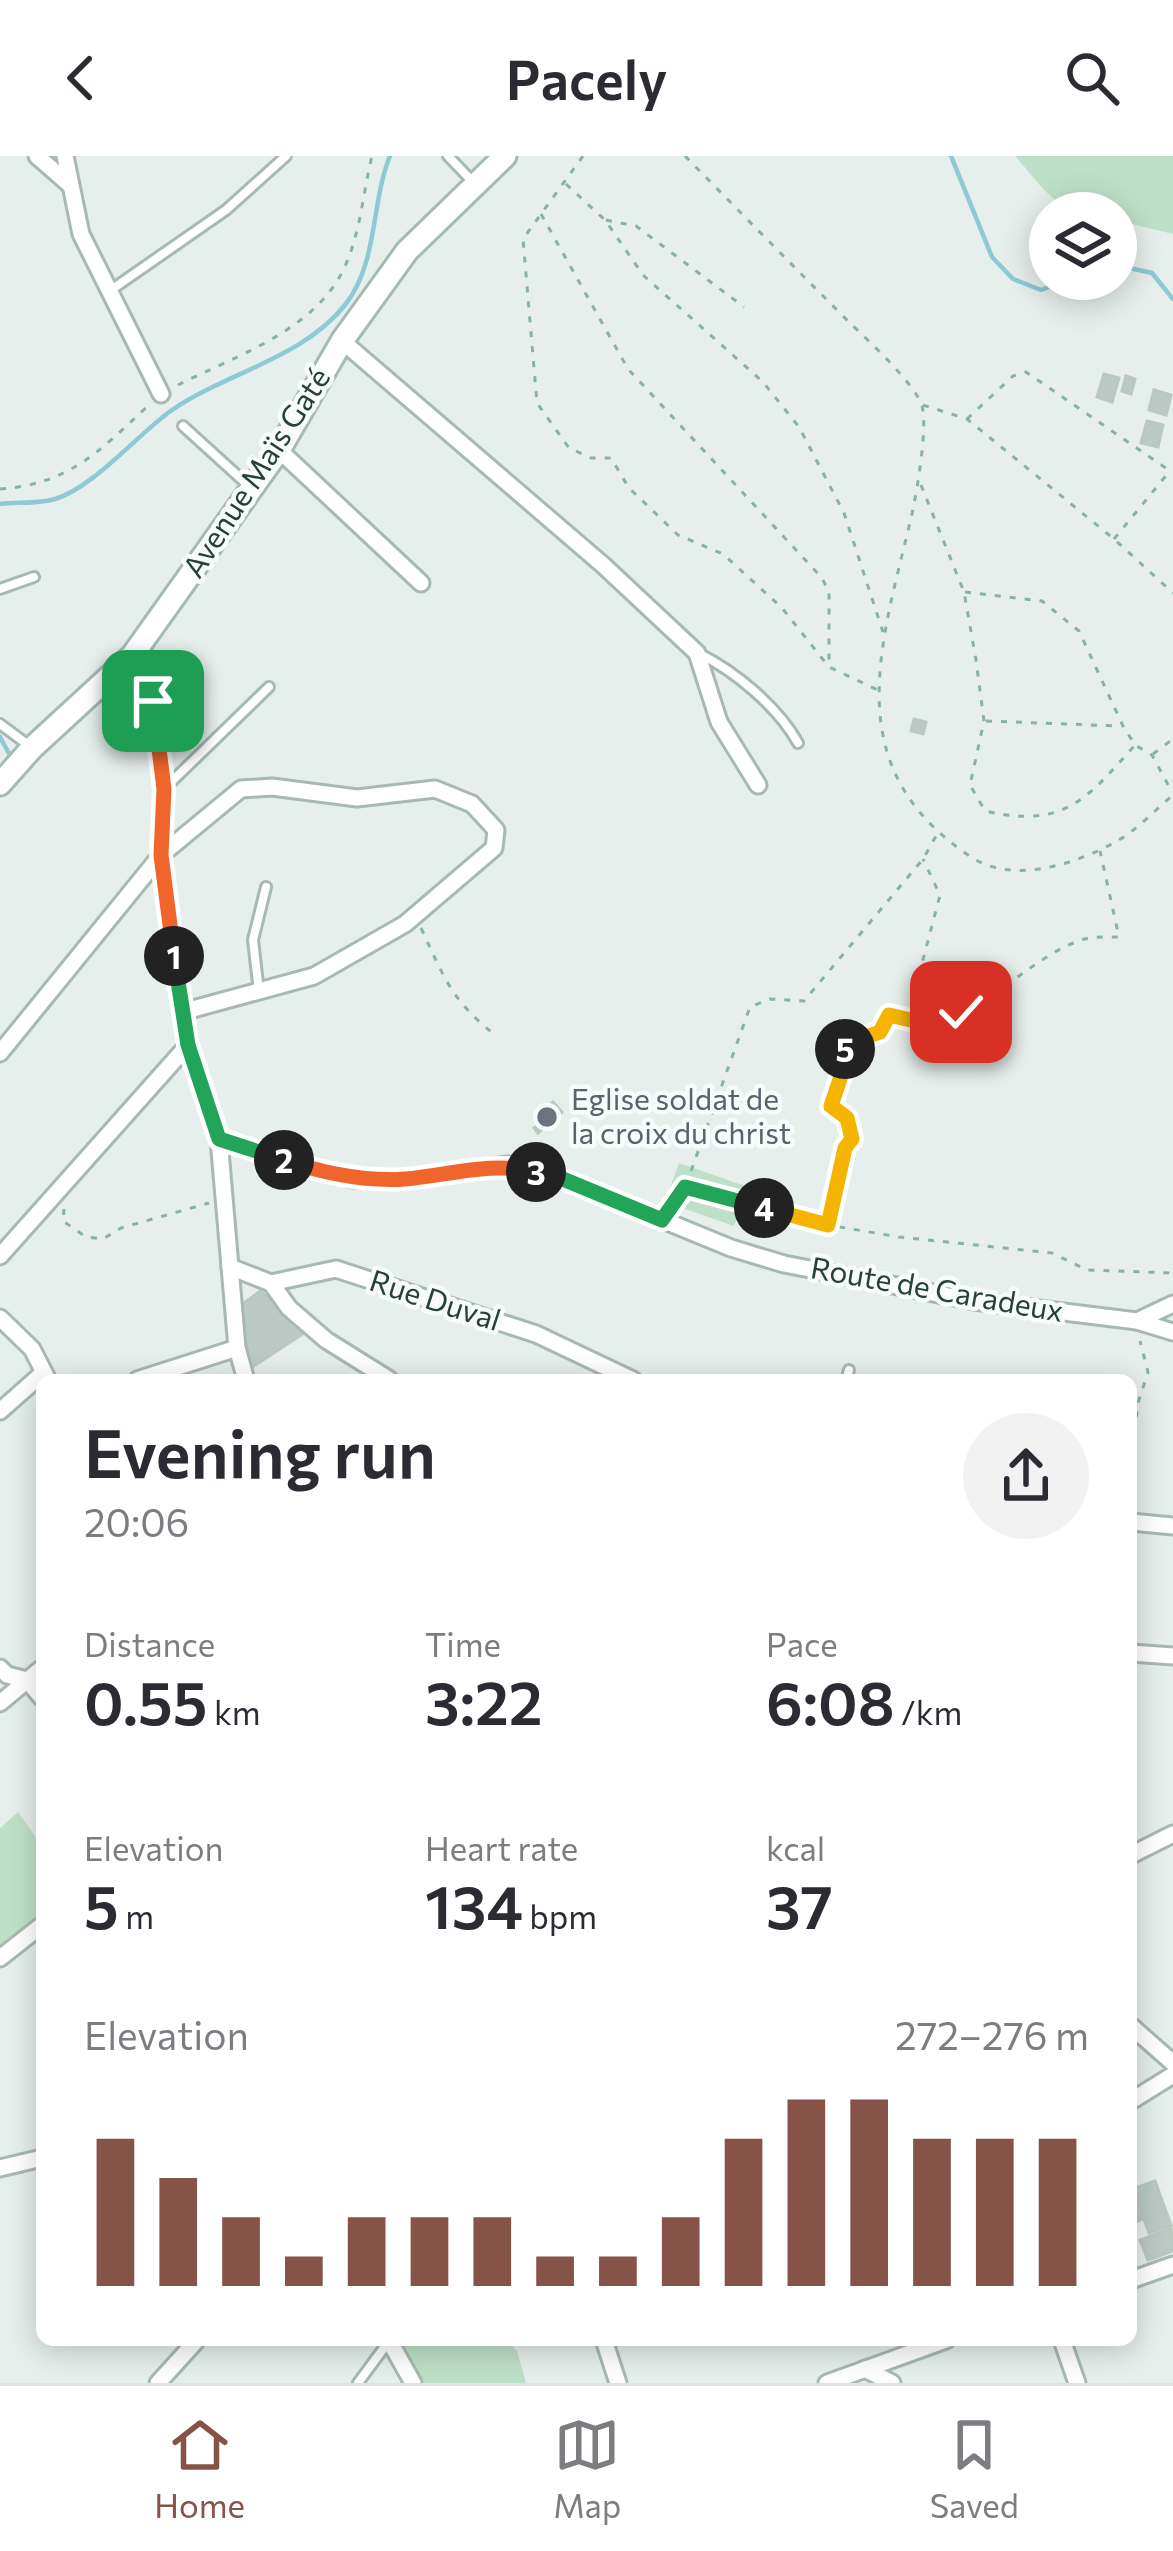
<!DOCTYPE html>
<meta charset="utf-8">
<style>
:root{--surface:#fff;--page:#f2f2f3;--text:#2b2b33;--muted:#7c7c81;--line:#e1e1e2;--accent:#855347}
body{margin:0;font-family:Commissioner,sans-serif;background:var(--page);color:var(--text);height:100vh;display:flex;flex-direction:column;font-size:45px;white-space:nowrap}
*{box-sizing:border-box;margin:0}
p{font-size:39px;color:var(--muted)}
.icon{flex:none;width:66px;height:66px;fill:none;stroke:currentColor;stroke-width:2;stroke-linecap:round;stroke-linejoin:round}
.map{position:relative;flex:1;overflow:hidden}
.details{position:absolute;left:36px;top:1218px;width:1101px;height:972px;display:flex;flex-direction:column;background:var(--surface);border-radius:18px;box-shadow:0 6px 30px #0003}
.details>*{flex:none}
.fabs{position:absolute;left:1029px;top:36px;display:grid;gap:24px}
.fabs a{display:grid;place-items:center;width:108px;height:108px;border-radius:50%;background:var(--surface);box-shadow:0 6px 30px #0003;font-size:60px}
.pin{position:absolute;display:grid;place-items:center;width:102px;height:102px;color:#fff;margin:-51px;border-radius:24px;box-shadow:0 6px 18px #0006}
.km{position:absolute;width:60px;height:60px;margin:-30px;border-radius:50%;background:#222;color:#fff;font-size:33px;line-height:60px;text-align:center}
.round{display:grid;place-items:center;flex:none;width:126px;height:126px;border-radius:63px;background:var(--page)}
.summary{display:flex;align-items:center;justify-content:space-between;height:204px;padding:0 48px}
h1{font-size:66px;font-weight:600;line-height:90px}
.stats{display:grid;grid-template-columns:repeat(3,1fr);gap:18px;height:204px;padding:12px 48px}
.stats div{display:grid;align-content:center}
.stats b{font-size:60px;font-weight:600}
.stats small{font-size:33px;font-weight:400}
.stats p{font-size:33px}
.chart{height:336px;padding:24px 48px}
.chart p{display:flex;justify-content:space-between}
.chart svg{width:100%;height:216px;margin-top:12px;stroke:var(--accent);stroke-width:6}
header{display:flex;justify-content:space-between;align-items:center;height:156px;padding:0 48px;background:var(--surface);font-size:54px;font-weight:600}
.menu{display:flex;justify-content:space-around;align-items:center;height:168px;border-top:3px solid var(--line);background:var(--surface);font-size:33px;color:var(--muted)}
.menu a{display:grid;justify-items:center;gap:6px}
.menu .selected{color:var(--accent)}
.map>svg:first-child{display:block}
.green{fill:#bfe0c8}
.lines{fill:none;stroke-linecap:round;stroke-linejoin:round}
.stream{stroke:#8ec9d4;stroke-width:4.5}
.building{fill:#bbcac4;stroke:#b8c9c2;stroke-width:3}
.lane-casing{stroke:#a8b8b2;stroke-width:14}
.street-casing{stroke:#a8b8b2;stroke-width:21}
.secondary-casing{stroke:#a4bbb3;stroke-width:27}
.path{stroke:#86b3a5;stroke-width:3;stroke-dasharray:6 9;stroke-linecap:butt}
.lane{stroke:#fff;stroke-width:8}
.street{stroke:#fff;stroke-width:15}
.secondary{stroke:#fff;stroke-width:21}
.split-1-casing{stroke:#fff;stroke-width:24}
.split-2-casing{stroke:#fff;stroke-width:24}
.split-3-casing{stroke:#fff;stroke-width:24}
.split-4-casing{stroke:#fff;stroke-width:24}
.split-5-casing{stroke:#fff;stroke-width:24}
.split-6-casing{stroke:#fff;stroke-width:24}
.split-1{stroke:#f0652b;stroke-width:15}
.split-2{stroke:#22a559;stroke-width:15}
.split-3{stroke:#f0652b;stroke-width:15}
.split-4{stroke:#22a559;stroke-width:15}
.split-5{stroke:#f5b400;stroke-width:15}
.split-6{stroke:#f5b400;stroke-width:15}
.worship-dot{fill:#6b7280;stroke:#f7fbf9;stroke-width:4.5}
.labels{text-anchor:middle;stroke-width:9;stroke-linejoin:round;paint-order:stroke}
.street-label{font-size:30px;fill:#24423a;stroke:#f7fbf9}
.worship-label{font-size:30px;fill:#5b616d;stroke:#f7fbf9;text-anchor:start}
</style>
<header><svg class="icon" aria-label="back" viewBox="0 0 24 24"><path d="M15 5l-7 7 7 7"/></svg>Pacely<svg class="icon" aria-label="search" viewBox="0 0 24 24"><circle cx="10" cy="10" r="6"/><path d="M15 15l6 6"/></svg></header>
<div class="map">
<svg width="1173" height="2227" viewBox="0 0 1173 2227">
<rect width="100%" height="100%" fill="#e6efeb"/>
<g class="green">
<path d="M1015 0H1173V78L1116 64V57C1055 57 1053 43 1015 0Z"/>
<polygon points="679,1007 748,1031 734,1070 665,1046"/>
<polygon points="18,1656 42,1690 42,1757 0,1791 0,1672"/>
<polygon points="395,2184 506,2184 517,2195 526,2227 422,2227"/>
</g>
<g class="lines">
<g class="stream">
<polyline points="951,0 992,101 1013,123 1041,134 1071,123"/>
<polyline points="1116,109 1152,117 1173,143"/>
<path d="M0 348C17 346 39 348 55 343 93 332 139 277 172 254 226 217 303 202 345 149 378 108 371 46 390 0"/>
<polyline points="0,581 11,601"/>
</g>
</g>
<g class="building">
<polygon points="1104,218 1119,222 1112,246 1097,241"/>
<polygon points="1126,220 1135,223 1131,238 1122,235"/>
<polygon points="1154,234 1171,239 1166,259 1149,254"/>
<polygon points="1147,265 1163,269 1158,291 1141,287"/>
<polygon points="914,563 926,566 923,578 911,575"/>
<polygon points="553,946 562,956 538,977 534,972 540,967 535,961"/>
<polygon points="260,1135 307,1175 251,1212 240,1150"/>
<polygon points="1155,2025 1171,2069 1149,2077 1133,2033"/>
<polygon points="1131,2034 1143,2063 1131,2068"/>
<polygon points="1171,2072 1173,2095 1148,2104 1140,2084"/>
</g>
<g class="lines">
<defs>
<g id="lane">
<polyline points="448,0 472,25"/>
<polyline points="111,134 226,54 286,0"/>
<polyline points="183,270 249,330"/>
<polyline points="0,433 34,421"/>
<path d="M698 497C735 515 778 551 798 587"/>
<polyline points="0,568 31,591"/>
<polyline points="165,632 269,531"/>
<polyline points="259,836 253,784 266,731"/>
<polyline points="846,1224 849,1214"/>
<polyline points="358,2227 389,2185"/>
</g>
<g id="street">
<polyline points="37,0 69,28"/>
<polyline points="65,0 81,78 161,238"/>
<polyline points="342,185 603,409 697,497 719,566 758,629"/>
<polyline points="279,294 421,427"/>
<polyline points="132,500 153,545 164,633 161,699 188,889 219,983 237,1192 246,1224"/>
<polyline points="0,897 161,699 241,633 272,631 357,642 435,633 472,648 496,674 494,692 405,768 314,820 182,856"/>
<polyline points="219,983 352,1023 402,1023 508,1009 558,1021 731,1092 784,1108 974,1145 1137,1165 1173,1176"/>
<polyline points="0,1100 188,889"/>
<polyline points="230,1111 271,1127 336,1113 536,1178 633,1224"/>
<polyline points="271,1127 289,1152 326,1184 390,1224"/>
<polyline points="0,1162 32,1193 48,1224"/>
<polyline points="1137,1165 1173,1148"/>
<polyline points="137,1224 237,1192"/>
<polyline points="0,1255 42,1218"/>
<polyline points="1131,1366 1173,1370"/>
<polyline points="1131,1497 1173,1500"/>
<polyline points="0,1512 7,1519 27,1524 42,1542"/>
<polyline points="0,1547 42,1512"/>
<polyline points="1131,1699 1173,1678"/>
<polyline points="0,1802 42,1769"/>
<polyline points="1131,1870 1173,1907"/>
<polyline points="1131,1945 1173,1919"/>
<polyline points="0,2012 42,2002"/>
<polyline points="1131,2124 1173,2109"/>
<polyline points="604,2184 618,2227"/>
<polyline points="1062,2184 1077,2227"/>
<polyline points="390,2186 413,2227"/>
<polyline points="865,2213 892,2227"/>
<polyline points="158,2227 197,2184"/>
<polyline points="827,2227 946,2184"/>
</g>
<polyline id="secondary" points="0,628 32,592 132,500 279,294 342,185 407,95 505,0"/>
</defs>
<use href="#lane" class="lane-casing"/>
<use href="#street" class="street-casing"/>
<use href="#secondary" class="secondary-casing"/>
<g class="path">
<polyline points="583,0 523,83 537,247 569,292 591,302 611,302 629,332 678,379 723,398 782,452 829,511 880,535"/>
<path d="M685 0C740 56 795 112 851 168 868 184 916 229 922 250 928 271 917 335 912 358 881 490 836 611 971 701 1013 729 1076 708 1117 685 1137 674 1155 654 1173 639"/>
<polyline points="566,28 605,64 643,119 763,226 799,271 844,357 883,476"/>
<polyline points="541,58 628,213 822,422 829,436 829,511"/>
<polyline points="606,64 636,70 744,151"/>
<path d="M178 229C237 199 318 174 346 108 361 73 363 36 372 0"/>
<polyline points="923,249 967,263 1114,383 1173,437"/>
<polyline points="967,263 1013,220 1026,216 1173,317"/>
<path d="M921 329 964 436 976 504 984 565 970 629 985 655C1064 673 1086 644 1135 589"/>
<path d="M0 333C71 328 100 294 150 248"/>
<polyline points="1114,383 1169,316"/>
<polyline points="965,436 1042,445 1079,475 1123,570 1135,589 1152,599 1172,636"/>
<polyline points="986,565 1120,570"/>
<polyline points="1153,598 1173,583"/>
<path d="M421 772C444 821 451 844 494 878"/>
<path d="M909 865C973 874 1024 803 1081 784 1093 780 1106 781 1119 781L1100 695"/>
<polyline points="686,1029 750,851 770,843 804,845 923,703 936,680"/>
<polyline points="673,1048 685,1031 828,1069 899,1081 1052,1097 1087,1114 1173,1117"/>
<polyline points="64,1053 63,1065 86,1081 103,1083 121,1072 209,1047"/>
<polyline points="828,1067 845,992 852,983 847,962 831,950 844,911 846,888 881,876 889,859 907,864 940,739 923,703"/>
<polyline points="1131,1306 1138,1247 1148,1216 1140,1185"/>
</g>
<use href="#lane" class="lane"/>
<use href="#street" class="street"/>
<use href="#secondary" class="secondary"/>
</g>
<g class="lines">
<defs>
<polyline id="split-1" points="153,545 164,633 161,699 174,800"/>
<polyline id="split-2" points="174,800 188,889 219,983 284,1004"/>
<path id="split-3" d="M284 1004C323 1017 363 1026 405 1023 450 1019 492 1005 536 1016"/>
<polyline id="split-4" points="536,1016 558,1021 662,1064 685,1031 764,1052"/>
<polyline id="split-5" points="764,1052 828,1069 845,992 852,983 847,962 831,950 844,911 845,893"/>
<polyline id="split-6" points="845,893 846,888 880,876 889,859 924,867 961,856"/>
</defs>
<use href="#split-1" class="split-1-casing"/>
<use href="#split-2" class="split-2-casing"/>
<use href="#split-3" class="split-3-casing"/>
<use href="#split-4" class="split-4-casing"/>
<use href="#split-5" class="split-5-casing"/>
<use href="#split-6" class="split-6-casing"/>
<use href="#split-1" class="split-1"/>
<use href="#split-2" class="split-2"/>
<use href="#split-3" class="split-3"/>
<use href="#split-4" class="split-4"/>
<use href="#split-5" class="split-5"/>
<use href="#split-6" class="split-6"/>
</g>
<circle class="worship-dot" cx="547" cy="961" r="12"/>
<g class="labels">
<g class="street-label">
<text transform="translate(257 317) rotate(-57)" y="10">Avenue Maïs Gaté</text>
<text transform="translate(937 1134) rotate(10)" y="10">Route de Caradeux</text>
<text transform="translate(435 1145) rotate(18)" y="10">Rue Duval</text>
</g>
<g class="worship-label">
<text x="571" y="954">Eglise soldat de<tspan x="571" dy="34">la croix du christ</tspan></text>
</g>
</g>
</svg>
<div class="fabs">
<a><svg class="icon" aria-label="layers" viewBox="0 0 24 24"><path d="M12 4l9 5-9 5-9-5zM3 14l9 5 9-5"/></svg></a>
</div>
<div class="pin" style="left:153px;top:545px;background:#1e9e55"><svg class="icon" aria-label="arrive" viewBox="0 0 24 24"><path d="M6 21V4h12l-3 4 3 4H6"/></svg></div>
<div class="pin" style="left:961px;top:856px;background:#d93025"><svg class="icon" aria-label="check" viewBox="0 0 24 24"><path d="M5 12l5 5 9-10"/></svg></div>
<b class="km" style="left:174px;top:800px">1</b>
<b class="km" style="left:284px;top:1004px">2</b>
<b class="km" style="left:536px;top:1016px">3</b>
<b class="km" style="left:764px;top:1052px">4</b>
<b class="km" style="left:845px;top:893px">5</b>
<section class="details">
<div class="summary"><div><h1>Evening run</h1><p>20:06</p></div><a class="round"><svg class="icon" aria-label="share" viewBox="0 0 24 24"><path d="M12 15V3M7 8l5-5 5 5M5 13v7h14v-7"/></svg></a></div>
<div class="stats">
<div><p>Distance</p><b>0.55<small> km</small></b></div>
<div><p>Time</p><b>3:22</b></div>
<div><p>Pace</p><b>6:08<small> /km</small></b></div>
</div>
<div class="stats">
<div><p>Elevation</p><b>5<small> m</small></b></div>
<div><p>Heart rate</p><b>134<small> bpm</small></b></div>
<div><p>kcal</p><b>37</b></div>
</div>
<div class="chart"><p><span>Elevation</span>272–276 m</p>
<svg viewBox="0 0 160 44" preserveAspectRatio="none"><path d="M5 44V14M15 44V22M25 44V30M35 44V38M45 44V30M55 44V30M65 44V30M75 44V38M85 44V38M95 44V30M105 44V14M115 44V6M125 44V6M135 44V14M145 44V14M155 44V14"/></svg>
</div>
</section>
</div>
<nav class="menu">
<a class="selected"><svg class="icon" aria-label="home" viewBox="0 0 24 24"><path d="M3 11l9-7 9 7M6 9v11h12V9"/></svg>Home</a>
<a><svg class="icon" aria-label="map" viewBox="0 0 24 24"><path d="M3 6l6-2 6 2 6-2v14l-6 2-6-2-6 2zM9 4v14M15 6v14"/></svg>Map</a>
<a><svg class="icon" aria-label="saved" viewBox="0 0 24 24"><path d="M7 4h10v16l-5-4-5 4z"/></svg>Saved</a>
</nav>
